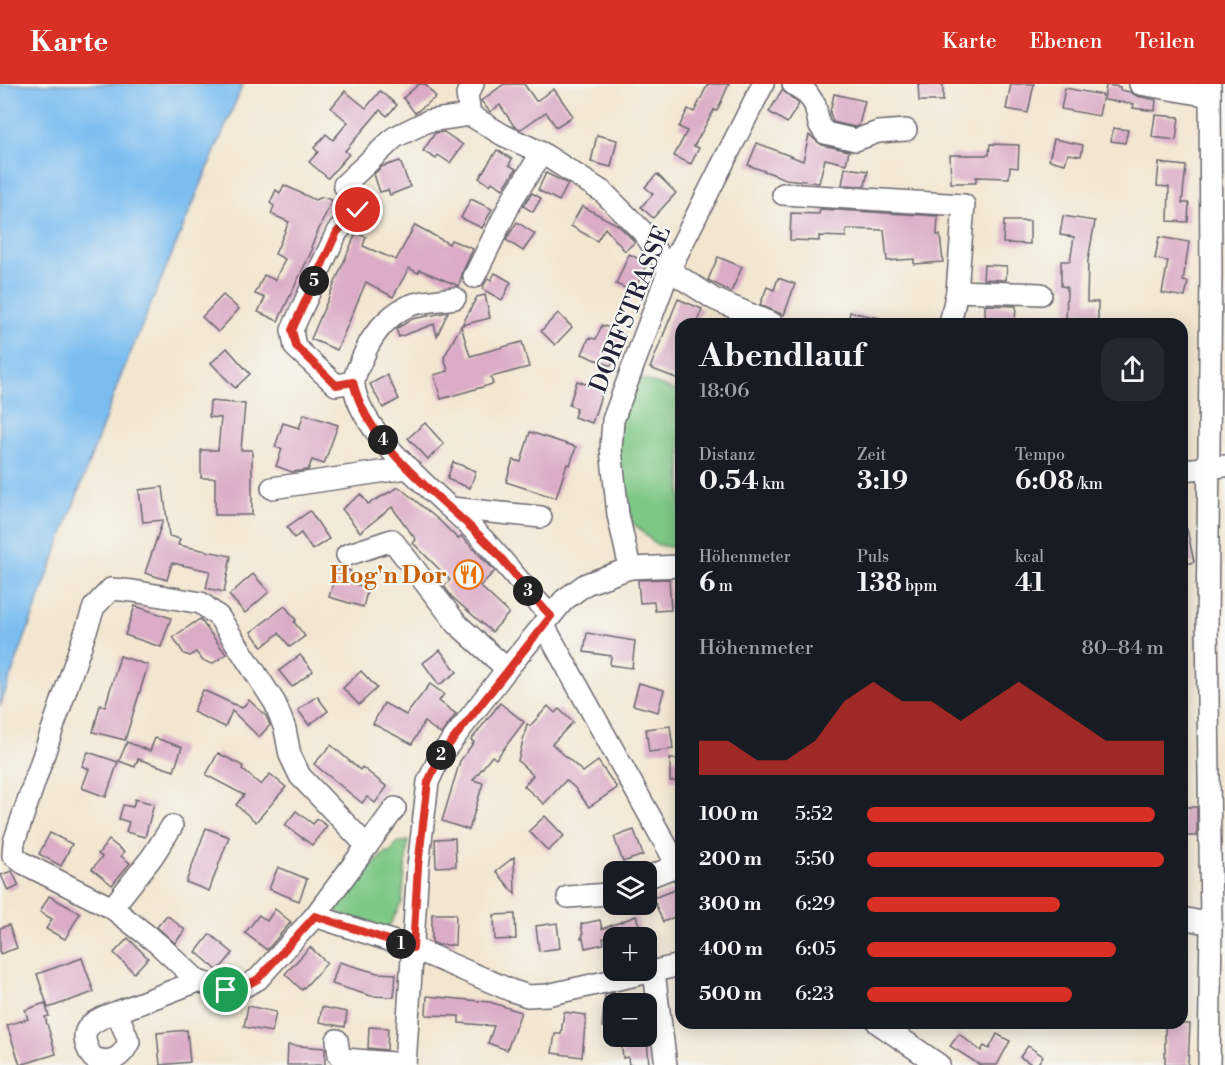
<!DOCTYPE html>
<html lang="de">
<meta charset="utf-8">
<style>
:root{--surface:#171b24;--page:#242831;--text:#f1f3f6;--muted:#9ea1a6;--accent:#d93025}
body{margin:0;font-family:"Libre Bodoni",serif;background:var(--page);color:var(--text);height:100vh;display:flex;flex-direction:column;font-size:22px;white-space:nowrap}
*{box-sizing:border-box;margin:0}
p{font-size:20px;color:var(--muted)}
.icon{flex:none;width:33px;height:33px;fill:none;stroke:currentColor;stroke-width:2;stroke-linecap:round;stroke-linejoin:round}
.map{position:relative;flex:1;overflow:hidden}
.sheet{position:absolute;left:675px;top:234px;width:513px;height:711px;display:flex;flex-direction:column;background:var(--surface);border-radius:18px;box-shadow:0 3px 15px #0003}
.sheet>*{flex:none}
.controls{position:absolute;left:603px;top:777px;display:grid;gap:12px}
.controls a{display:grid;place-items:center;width:54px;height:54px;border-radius:12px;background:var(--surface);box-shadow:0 3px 15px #0003;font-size:30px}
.pin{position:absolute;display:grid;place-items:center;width:51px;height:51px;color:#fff;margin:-26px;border:3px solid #fff;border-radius:50%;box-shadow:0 2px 6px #0007}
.km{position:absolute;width:30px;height:30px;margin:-15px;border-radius:50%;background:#222;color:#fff;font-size:16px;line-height:30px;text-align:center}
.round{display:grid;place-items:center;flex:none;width:63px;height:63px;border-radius:18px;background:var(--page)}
.overview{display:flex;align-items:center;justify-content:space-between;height:102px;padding:0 24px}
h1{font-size:33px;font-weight:800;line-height:45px}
.stats{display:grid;grid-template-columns:repeat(3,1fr);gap:9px;height:102px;padding:6px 24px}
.stats div{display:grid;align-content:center}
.stats b{font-size:26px;font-weight:800}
.stats small{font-size:16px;font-weight:400}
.stats p{font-size:16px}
.chart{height:168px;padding:12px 24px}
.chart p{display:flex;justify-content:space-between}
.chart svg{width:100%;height:108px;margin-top:6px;fill:var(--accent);opacity:.7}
ul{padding:0 24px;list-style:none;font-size:20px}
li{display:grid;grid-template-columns:96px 72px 1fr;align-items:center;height:45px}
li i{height:15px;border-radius:8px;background:var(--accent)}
header{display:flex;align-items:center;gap:36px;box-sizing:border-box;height:84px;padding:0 30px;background:var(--accent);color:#fff}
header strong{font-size:28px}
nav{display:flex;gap:33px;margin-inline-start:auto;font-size:21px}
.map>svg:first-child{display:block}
.green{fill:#7ec885;stroke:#507560;stroke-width:1.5}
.water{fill:#7bbdf0;stroke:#4e7096;stroke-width:1.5}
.building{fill:#dbabc7}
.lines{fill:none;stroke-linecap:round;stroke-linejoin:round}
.minor-casing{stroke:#6b676f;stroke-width:24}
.minor{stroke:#fff;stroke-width:21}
.route-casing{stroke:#fff;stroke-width:12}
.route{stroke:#d93025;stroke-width:8}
.labels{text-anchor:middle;stroke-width:4.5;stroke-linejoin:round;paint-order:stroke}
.street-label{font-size:24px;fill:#22223b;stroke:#f6f6f2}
.food-label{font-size:24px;font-weight:bold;fill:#c56008;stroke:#f6f6f2;text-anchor:end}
</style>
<header>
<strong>Karte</strong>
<nav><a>Karte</a><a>Ebenen</a><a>Teilen</a></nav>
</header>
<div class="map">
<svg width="1225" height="981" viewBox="0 0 1225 981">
<rect width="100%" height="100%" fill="#f6f6f2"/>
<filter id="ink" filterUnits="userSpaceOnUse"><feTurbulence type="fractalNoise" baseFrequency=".0167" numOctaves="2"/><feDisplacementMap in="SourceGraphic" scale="12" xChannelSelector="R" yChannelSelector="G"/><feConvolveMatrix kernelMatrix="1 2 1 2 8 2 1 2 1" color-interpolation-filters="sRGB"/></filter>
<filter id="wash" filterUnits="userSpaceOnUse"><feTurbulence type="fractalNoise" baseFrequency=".008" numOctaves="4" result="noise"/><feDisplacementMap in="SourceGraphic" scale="24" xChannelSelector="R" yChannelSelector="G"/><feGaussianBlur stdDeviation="1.35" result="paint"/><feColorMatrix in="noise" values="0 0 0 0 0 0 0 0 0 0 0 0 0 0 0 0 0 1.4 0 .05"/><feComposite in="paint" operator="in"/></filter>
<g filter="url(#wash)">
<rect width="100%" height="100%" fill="#f2e6d0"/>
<g class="green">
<polygon points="637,293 676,307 681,307 681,462 669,463 655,460 632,438 618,368 620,336"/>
<polygon points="408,757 402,818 387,846 337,829 331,823 368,778 373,781 386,768 389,770 397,759"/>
</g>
<polygon class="water" points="0,0 243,0 120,294 0,622"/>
<g id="blocks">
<g class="building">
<polygon points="419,0 425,0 436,13 415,29 403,14"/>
<polygon points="504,0 524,0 536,17 554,5 573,32 556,43 546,28 521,45 514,42 500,21 490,28 481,17"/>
<polygon points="708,0 729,0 717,27 714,26 694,62 699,64 691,80 674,72 687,47 679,43 688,25 694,28"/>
<polygon points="918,0 943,0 943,17 919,17"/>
<polygon points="1011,0 1034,0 1028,29 1006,25"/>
<polygon points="1106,1 1120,3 1120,6 1130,8 1137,12 1156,16 1155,27 1133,24 1134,20 1104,16"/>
<polygon points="1065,4 1103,11 1099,32 1061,25"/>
<polygon points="782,6 799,20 787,39 769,28"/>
<polygon points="345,7 366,24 380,7 397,21 387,32 380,26 345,67 349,70 328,94 309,78 318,68 314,64 326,50 333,56 348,38 331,24"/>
<polygon points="834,10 865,17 859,41 855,43 833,38 830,28"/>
<polygon points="1155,31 1179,33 1176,56 1152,53"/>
<polygon points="1113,44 1128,46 1125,59 1111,57"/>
<polygon points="444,48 463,61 450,79 438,71 436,75 423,67 435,49"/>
<polygon points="597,51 617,56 611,83 591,78"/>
<polygon points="809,51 822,61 849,67 846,80 825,75 819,99 786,95 748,81 757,59 803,77"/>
<polygon points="1054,55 1083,61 1081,72 1068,70 1065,80 1049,76"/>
<polygon points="990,60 1019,61 1018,84 1010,83 1009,94 976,93 976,99 951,99 950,71 989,71"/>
<polygon points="497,66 512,75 509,81 516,85 503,105 492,98 490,101 479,94"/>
<polygon points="400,77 410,103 390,111 388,106 380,108 374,90 381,83"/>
<polygon points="1159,79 1186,82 1182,119 1189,119 1188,138 1168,137 1169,103 1157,102"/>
<polygon points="845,84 868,87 865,102 842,101"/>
<polygon points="546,89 568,100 559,117 538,106"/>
<polygon points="657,90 676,109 653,134 641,123 653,110 645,103"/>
<polygon points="284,101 315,116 323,113 332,116 311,163 313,164 278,237 258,228 265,214 255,210 264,191 275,196 285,175 275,170 289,138 271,130 274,122 270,119 276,106 280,109"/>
<polygon points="532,109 541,114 533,128 523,122"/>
<polygon points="471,115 492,125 482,144 461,134"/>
<polygon points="582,122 618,141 635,158 625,167 605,144 597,157 571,142"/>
<polygon points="820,125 938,132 937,151 940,151 943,178 914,180 914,175 887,177 884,146 846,145 846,153 819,152 819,157 790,156 791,129 819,130"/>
<polygon points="1063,132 1095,137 1088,176 1087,218 1098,218 1098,240 1066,240 1067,203 1061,202 1061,177 1070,177 1074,153 1060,151"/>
<polygon points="1004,137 1030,137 1030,160 1003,159"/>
<polygon points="517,138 535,150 523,167 506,156"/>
<polygon points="415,141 449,160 451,156 473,165 463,187 459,202 420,186 418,189 409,184 393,213 366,198 337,266 311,255 356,149 366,153 363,162 396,176"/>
<polygon points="1159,153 1189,158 1183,197 1188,198 1185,213 1162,209 1168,177 1155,175"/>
<polygon points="629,170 647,179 634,208 616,200"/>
<polygon points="718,173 742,183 731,208 708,196"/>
<polygon points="984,181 1007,182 1006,196 983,195"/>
<polygon points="495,189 511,198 502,216 482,205 488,194 491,196"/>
<polygon points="778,194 795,200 784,231 760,221 767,203 774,206"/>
<polygon points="223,211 239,225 218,248 202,233"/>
<polygon points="485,211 490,234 462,241 477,213"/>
<polygon points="678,215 702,225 696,240 681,240 681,296 650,284"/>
<polygon points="985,221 1016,222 1015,240 985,240"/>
<polygon points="448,228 437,252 434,240 399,253 396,245 412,235"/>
<polygon points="850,228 885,235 884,240 848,240"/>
<polygon points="558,229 572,243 555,261 541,247"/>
<polygon points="602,241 625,251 611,282 582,270 589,254 596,255"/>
<polygon points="461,242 470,272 522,258 529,283 491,293 493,300 441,315 434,291 448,287 444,273"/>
<polygon points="227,264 250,290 235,304 211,279"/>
<polygon points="387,291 399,315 383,324 370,300"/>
<polygon points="577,297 603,306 592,339 574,333 577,324 569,321"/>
<polygon points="210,317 245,320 241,366 252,366 252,431 215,431 215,394 201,394 201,366 218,366 221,334 209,333"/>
<polygon points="304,330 338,341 324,380 312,376 308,386 292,388 276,382 282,365 275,363 283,339 299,344"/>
<polygon points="425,339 444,360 428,375 408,354"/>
<polygon points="530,348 576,363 570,381 567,380 556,414 506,398 513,376 521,378"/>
<polygon points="453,378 476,387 470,404 447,395"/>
<polygon points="163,403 169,452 180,455 178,461 231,472 224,508 206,504 210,487 172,479 167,496 145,489 163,436 143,438 139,406"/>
<polygon points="399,403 440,437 458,455 461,452 495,487 480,502 509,529 492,548 452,513 444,502 450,496 413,459 416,456 392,423 360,448 342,425 361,410 368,420"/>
<polygon points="310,427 329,455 312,466 301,449 294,454 287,443"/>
<polygon points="1182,445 1187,445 1194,478 1182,481"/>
<polygon points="338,483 351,487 348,498 368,504 363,523 329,513"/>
<polygon points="253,490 269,508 245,529 229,511"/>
<polygon points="669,495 671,526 655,527 654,518 640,519 638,496"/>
<polygon points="135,522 171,534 161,563 125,551"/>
<polygon points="285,522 296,536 294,538 305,552 290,563 279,549 262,563 251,548"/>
<polygon points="200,535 226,570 212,580 202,576 196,568 190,572 184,570 173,553"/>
<polygon points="587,549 635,557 632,584 610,581 611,572 584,568"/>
<polygon points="440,566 457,588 439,601 423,579"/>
<polygon points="300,571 313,587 292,603 279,587"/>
<polygon points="120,572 148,581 125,656 93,648 100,621 105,623"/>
<polygon points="361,587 377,604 359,621 343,604"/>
<polygon points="639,599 664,606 658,628 633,621"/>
<polygon points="430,600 444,610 439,617 456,630 441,650 424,638 412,660 373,640 384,619 406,631"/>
<polygon points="203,606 242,624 249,616 266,632 270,641 259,653 232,627 225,643 193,628"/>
<polygon points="317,612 328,627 309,641 298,626"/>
<polygon points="500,619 524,638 496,675 492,672 473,696 483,699 469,746 442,737 460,677 474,658 471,656"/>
<polygon points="548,622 555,629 559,625 573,638 552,660 583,688 598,677 617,704 589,723 575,704 566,696 544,720 524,702 533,691 518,677 527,640 530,642"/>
<polygon points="670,642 673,665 649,668 646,645"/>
<polygon points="155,654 182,663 174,687 138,675 135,683 119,677 127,658 150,667"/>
<polygon points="331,661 360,686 362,683 387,703 375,719 367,713 362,719 314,680"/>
<polygon points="88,668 118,678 106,713 82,704 89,685 82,682"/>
<polygon points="218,669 243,682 242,685 261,701 270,690 286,703 256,738 236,721 244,711 206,691"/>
<rect x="670" y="675" width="11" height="22"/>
<polygon points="135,715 154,720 145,753 126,748 129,738 119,735 123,721 133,723"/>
<rect x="1182" y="723" width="15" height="29"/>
<polygon points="296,727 313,740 317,735 327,742 312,761 285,741"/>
<polygon points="545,732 564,752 548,767 529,747"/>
<polygon points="206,744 229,753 209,807 186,798"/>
<polygon points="634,746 643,771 623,778 614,753"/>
<polygon points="50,749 72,760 61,782 39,770"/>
<polygon points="455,754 456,782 436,783 435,755"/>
<polygon points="109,756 124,768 121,772 130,779 112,801 92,785 102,773 98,770"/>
<polygon points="514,773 515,810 496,787"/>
<polygon points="278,783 307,795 299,817 269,805"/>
<polygon points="12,787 19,802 8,807 1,791"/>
<polygon points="675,806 681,821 681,830 663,838 653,814"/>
<polygon points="49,812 80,829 65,855 46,845 52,835 40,828"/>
<polygon points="275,825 291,838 267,866 245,849 259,831 267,837"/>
<polygon points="432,830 456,830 455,861 438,861 432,858"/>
<polygon points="515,830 516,855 495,856 494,831"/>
<polygon points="167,831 185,846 175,859 157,843"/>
<polygon points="636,832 644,854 603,854 604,860 585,864 583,854 581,854 583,851 581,840 600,836 602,845"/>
<polygon points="557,839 560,864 539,867 536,842"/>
<polygon points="9,841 17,864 0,870 0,844"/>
<polygon points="210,850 233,869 218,887 196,868"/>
<polygon points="128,854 148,874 134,889 114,869"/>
<polygon points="310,863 327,879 302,906 285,890"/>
<polygon points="82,874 94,908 48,924 37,890"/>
<polygon points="339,878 377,889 396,890 394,913 371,912 332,900"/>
<polygon points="614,909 614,944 602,943 605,911"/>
<polygon points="427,912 490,918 521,928 507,966 488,959 494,942 459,939 459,932 426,931"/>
<polygon points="45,919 49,932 45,933 56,970 20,981 7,941 28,935 25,926"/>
<polygon points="248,922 276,928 272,948 244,943"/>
<polygon points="322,923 347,928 345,943 319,938"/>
<polygon points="564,928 586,931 582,973 552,969 555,950 561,950"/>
<polygon points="1165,940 1190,940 1188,981 1165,981"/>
<polygon points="369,943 388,944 387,966 368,964"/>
<polygon points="187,946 190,978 160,981 157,949"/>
<polygon points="959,950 981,967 984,962 989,965 997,950 1010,957 997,981 980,981 950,962"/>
<polygon points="647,954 649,981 629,981 628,973 623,974 621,956"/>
<polygon points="288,961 325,964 325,981 287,981"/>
<polygon points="1028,962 1043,972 1037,981 1033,981 1020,973"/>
</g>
</g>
</g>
<g filter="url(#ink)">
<use href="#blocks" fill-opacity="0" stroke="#6b676f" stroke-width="1.5"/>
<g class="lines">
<defs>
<g id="minor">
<polyline points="793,0 807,9 815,21 819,40 825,49 856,56 878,48 906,46"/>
<polyline points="1140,0 1210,12"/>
<polyline points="470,31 467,10 473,0"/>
<polyline points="783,110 964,121 957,207 950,240"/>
<polyline points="474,193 513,114 542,69"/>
<polyline points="957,207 1041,210"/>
<path d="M455 214C441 216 427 217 414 220 393 226 374 248 366 266 362 276 353 291 354 301 359 350 443 415 478 450 504 476 525 506 551 532"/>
<polyline points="353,298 336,301 295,263 292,246 337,148 358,126 344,101 395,53 428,37 470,31 503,51 542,69 603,108 644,149 669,186 714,215 773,240"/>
<polyline points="1182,386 1225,382"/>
<polyline points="272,404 407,384"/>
<polyline points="451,424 541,433"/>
<polyline points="347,471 392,456 457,540 507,585"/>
<polyline points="630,484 618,431 611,365 613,336 669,186 763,0"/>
<polygon points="111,505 133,507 201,519 219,533 275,619 285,645 290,671 300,692 367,762 315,832 258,895 243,903 226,906 198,897 157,859 112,824 23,779 13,771 14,758 94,523"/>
<polyline points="543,540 681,788"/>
<polyline points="367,762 395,724"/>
<polyline points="646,794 676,782"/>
<polyline points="568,813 608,810 614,808"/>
<polyline points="112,824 152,773 172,742"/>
<polyline points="315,832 413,864 510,906 528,912 547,911 681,881"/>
<polyline points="1182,834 1211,840"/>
<polyline points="654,888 666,981"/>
<path d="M117 928C91 937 74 945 93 974 111 980 121 975 129 958L117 928 198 897"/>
<polyline points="878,939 939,981"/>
<polyline points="337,956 339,971 345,975 405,980"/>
<polyline points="405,981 418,782 428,698 440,672 507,585 564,516 586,500 630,484 681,482"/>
<polyline points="1209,981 1211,840 1207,540 1211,189 1210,0"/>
</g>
</defs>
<use href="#minor" class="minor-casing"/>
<use href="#minor" class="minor"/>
</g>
</g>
<g class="lines" filter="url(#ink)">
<defs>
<path id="route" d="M226 906 243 903 258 895 315 832 413 864 418 782 428 698 440 672 551 532C530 511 513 487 493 465 446 415 370 368 353 298L336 301 296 262 292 246 337 148 358 126"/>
</defs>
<use href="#route" class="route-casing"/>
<use href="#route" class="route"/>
</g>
<defs>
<symbol id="restaurant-ring" viewBox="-11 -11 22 22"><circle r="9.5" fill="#f6f6f2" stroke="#e8710a" stroke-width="1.5"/><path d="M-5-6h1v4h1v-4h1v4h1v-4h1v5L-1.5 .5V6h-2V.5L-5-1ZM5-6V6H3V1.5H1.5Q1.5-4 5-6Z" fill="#e8710a"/></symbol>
</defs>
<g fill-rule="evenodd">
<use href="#restaurant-ring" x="452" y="474" width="33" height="33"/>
</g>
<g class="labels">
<g class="street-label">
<text transform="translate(630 225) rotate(-68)" y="8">DORFSTRASSE</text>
</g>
<g class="food-label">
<text x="447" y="499">Hog'n Dor</text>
</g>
</g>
</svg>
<div class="controls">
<a><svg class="icon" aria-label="layers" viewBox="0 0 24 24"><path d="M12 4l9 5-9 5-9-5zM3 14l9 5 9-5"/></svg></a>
<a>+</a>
<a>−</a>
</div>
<div class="pin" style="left:226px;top:906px;background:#1e9e55"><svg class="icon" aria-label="arrive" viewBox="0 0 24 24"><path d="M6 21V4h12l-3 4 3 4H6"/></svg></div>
<div class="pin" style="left:358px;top:126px;background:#d93025"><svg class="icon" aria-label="check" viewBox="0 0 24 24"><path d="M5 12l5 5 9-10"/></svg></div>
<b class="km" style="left:401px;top:860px">1</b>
<b class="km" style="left:441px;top:671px">2</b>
<b class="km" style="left:528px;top:507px">3</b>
<b class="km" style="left:383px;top:356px">4</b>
<b class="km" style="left:314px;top:197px">5</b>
<section class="sheet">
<div class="overview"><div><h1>Abendlauf</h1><p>18:06</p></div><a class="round"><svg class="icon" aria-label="share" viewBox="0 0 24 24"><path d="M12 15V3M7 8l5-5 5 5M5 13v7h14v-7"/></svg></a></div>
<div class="stats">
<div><p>Distanz</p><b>0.54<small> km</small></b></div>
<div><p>Zeit</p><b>3:19</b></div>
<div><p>Tempo</p><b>6:08<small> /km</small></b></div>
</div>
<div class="stats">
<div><p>Höhenmeter</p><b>6<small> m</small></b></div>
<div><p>Puls</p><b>138<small> bpm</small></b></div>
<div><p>kcal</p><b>41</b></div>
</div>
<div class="chart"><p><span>Höhenmeter</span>80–84 m</p>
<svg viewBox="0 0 160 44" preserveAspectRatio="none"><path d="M0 44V30L10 30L20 38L30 38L40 30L50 14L60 6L70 14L80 14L90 22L100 14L110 6L120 14L130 22L140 30L150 30L160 30V44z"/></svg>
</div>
<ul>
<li><b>100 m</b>5:52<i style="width:97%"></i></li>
<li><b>200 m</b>5:50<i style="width:100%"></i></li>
<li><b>300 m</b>6:29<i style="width:65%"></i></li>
<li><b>400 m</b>6:05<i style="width:84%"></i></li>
<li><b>500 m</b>6:23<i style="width:69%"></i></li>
</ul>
</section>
</div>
